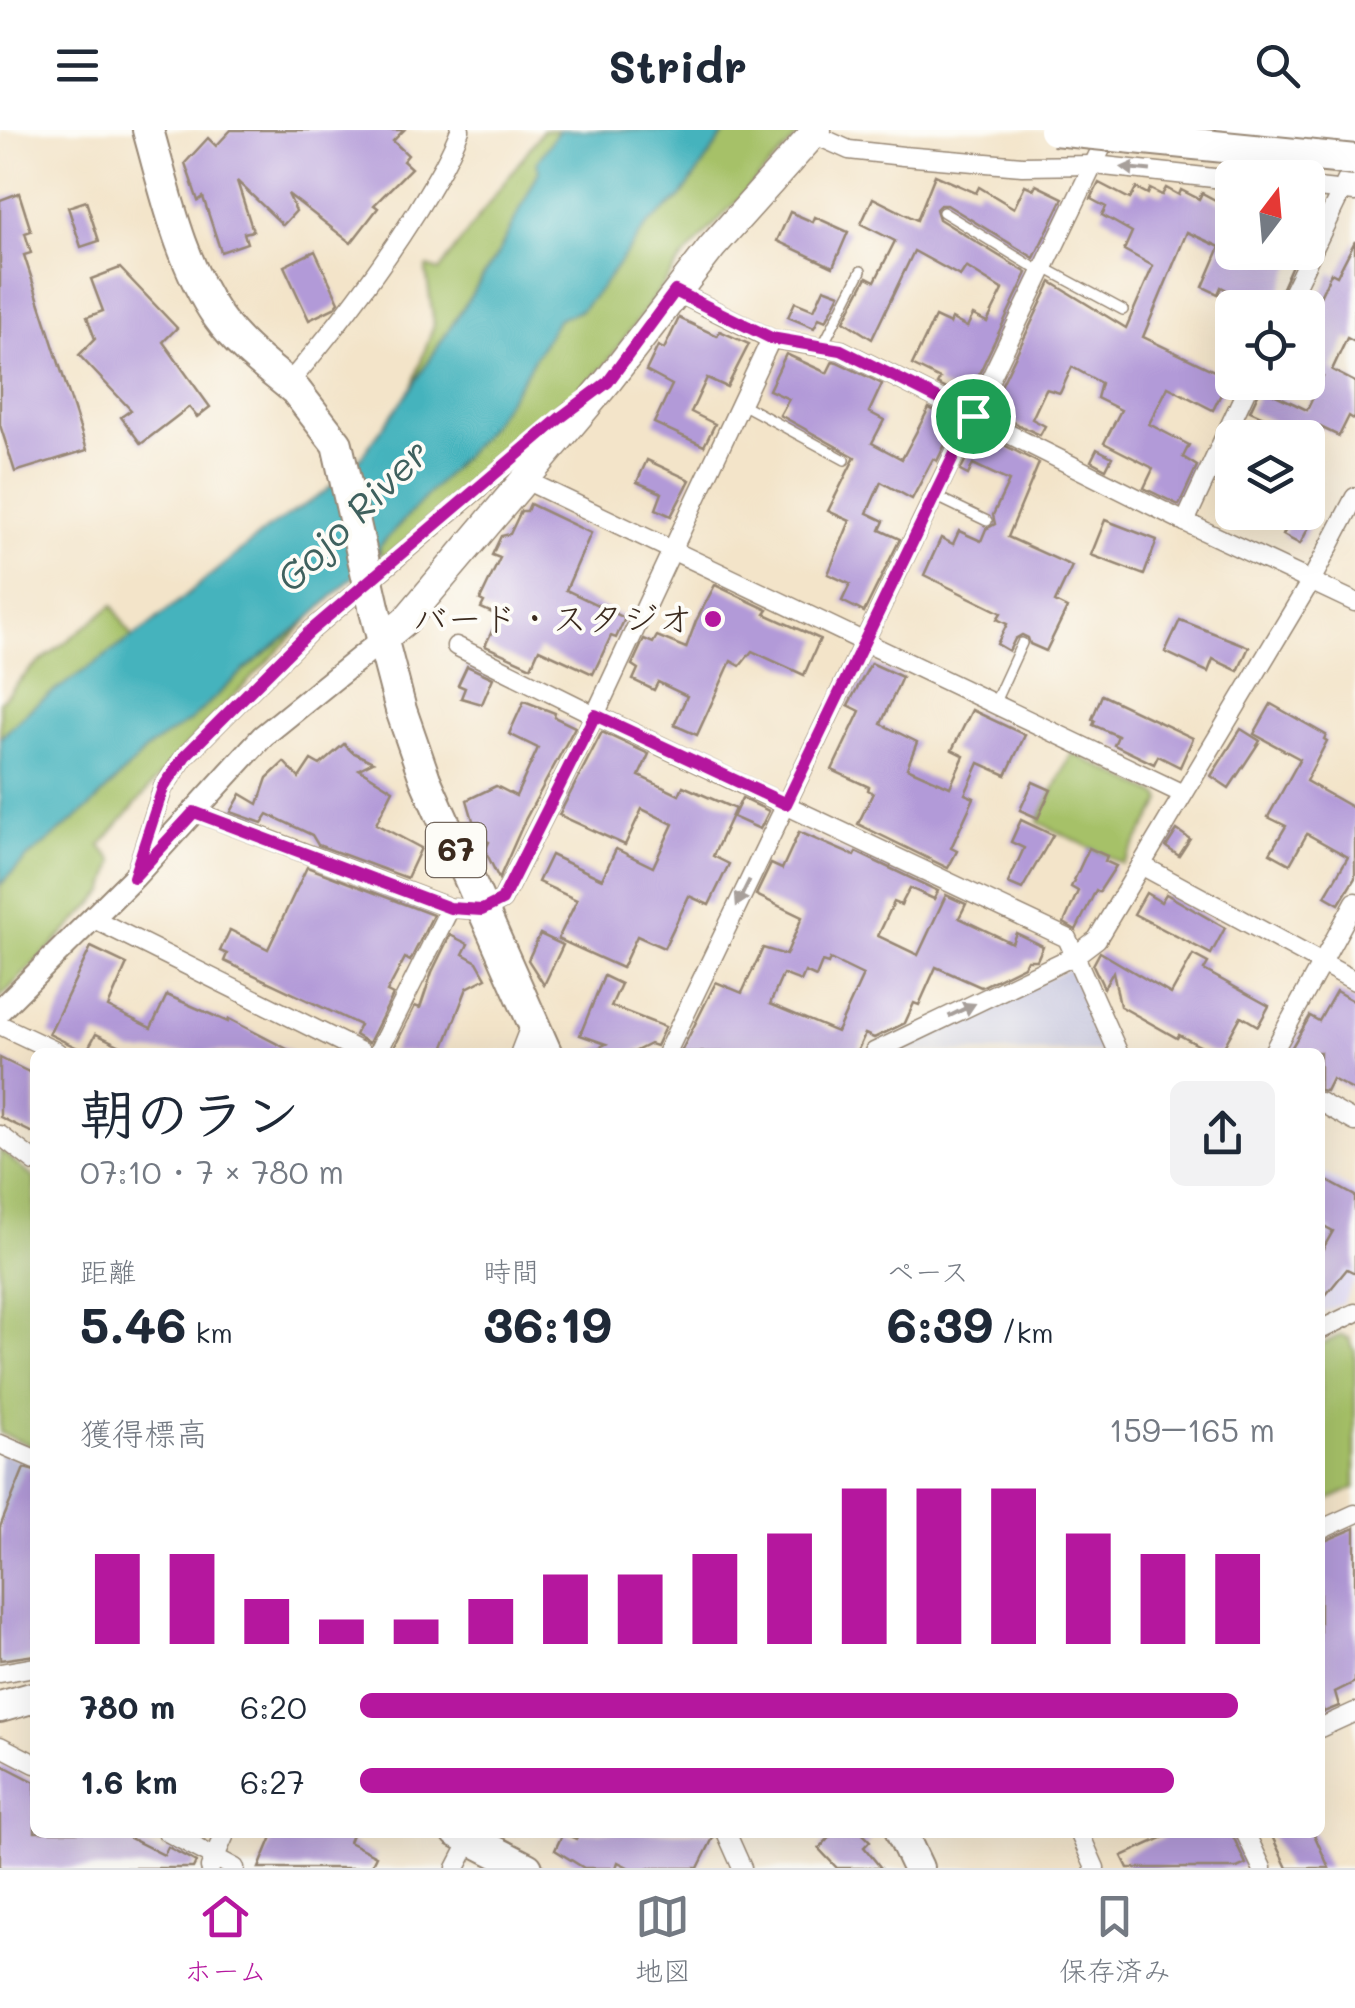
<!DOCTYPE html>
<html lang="ja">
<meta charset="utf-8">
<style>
:root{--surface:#fff;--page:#f2f2f3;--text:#1f2937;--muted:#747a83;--line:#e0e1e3;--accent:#b5179e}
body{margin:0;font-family:Mali,"Klee One",sans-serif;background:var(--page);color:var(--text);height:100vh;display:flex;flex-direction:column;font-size:38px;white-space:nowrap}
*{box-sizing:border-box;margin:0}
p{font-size:32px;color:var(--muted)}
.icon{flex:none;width:55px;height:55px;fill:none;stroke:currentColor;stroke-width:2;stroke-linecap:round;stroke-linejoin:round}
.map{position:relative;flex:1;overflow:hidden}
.sheet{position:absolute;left:30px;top:918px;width:1295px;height:790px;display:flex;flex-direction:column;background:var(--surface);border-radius:15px;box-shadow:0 10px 40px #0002}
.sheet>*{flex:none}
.needle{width:65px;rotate:16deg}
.fabs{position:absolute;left:1215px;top:30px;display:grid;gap:20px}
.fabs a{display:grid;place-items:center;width:110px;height:110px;border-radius:15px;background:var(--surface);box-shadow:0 10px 40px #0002;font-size:50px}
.pin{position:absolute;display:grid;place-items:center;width:85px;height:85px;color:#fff;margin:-42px;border:5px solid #fff;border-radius:50%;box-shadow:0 2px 10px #0007}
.round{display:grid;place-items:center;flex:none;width:105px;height:105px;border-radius:15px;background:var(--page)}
.head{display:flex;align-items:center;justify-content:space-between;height:170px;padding:0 50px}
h1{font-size:55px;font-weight:700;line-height:75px}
.figures{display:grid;grid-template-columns:repeat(3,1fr);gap:15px;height:170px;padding:10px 50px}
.figures div{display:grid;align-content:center}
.figures b{font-size:50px;font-weight:700}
.figures small{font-size:28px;font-weight:400}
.figures p{font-size:28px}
.chart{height:280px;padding:20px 50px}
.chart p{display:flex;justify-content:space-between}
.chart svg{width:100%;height:180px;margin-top:10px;stroke:var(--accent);stroke-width:6}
ul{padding:0 50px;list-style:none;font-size:32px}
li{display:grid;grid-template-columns:160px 120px 1fr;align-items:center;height:75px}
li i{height:25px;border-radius:12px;background:var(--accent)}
header{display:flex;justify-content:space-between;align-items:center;height:130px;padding:0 50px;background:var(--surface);font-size:45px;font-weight:700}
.tab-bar{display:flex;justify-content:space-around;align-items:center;height:140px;border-top:2px solid var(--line);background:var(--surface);font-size:28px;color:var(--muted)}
.tab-bar a{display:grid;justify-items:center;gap:5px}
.tab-bar .on{color:var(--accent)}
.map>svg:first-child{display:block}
.built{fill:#dcd6f6}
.industrial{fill:#c2c2dc}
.green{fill:#a6c167;stroke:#707642;stroke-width:2.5}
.water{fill:#44b3bd;stroke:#406e6e;stroke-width:2.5}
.building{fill:#b29ad8;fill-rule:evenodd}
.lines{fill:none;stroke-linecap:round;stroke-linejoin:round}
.service-casing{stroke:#978774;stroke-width:12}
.minor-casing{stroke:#978774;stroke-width:21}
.tertiary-casing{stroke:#978774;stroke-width:26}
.secondary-casing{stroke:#978774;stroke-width:31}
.primary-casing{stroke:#978774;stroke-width:34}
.motorway-casing{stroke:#978774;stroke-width:39}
.service{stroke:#fff;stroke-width:9}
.minor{stroke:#fff;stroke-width:18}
.tertiary{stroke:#fff;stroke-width:22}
.secondary{stroke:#fff;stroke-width:28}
.primary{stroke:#fff;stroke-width:30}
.motorway{stroke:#fff;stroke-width:35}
.primary-bridge-casing{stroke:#978774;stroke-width:34;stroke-linecap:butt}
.trunk-bridge-casing{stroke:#978774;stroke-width:34;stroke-linecap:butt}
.primary-bridge{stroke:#fff;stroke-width:30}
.trunk-bridge{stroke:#fff;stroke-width:30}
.oneway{fill:#a79f9a}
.route-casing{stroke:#fff;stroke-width:20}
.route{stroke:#b5179e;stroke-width:12}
.poi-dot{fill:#b5179e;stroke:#fdfcf7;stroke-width:4}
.labels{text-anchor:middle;stroke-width:8;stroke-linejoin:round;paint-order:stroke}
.shield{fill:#fdfcf7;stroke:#75695f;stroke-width:2.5}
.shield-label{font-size:32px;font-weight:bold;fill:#3b2a1e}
.poi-label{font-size:35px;fill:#3b2a1e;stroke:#fdfcf7;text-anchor:end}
.water-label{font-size:38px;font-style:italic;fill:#3f615e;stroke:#fdfcf7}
</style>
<header><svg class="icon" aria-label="menu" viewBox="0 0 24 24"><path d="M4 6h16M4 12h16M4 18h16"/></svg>Stridr<svg class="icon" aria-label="search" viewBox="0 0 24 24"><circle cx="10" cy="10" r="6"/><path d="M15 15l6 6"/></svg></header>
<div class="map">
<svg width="1355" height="1738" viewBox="0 0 1355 1738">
<rect width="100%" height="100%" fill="#fdfcf7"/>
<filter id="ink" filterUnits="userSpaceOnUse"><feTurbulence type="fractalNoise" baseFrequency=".01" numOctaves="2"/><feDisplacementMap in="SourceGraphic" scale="20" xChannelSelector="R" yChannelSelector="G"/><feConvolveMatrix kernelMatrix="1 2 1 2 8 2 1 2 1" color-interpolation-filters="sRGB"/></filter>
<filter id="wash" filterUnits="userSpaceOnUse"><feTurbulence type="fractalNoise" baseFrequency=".0048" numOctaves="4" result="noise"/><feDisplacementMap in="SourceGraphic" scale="40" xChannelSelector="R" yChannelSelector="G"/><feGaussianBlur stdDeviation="2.25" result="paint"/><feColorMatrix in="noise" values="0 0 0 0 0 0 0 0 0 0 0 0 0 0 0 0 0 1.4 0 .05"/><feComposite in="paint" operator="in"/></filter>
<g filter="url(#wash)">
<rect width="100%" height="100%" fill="#f3e4c9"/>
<polygon class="built" points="1320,1041 1355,1061 1355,1150 1343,1173 1320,1183"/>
<g class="industrial">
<polygon points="1072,837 1111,922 897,922"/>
<polygon points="0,1322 35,1337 35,1530 0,1537"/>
</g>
<g class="green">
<polygon points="543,0 559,0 538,32 540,41 499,122 412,257 434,194 426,141 428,137 439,141"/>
<polygon points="727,0 775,0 800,4 682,129 603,238 384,433 379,417 484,304 521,251 557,190 581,180 600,159 647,95 680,68"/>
<polygon points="113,475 132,508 35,575 0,608 0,572 31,539"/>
<polygon points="312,486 185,616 100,716 114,731 105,762 0,868 0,755 26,729 90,677 149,617 191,590 243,541"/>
<polygon points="1072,623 1159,665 1162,671 1123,734 1038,692"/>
<polygon points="0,1020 35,1049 35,1317 0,1303"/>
<polygon points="1341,1205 1349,1208 1355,1221 1355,1358 1320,1374 1320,1215"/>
</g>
<polygon class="water" points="559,0 727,0 680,68 647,95 600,159 581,180 557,190 521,251 484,304 379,417 377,424 312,486 243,541 191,590 149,617 90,677 26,729 0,755 0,608 35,575 147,497 270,397 322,364 353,338 412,257 499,122 539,41 537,32"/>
<g id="blocks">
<g class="building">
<polygon points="231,0 404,0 393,11 408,25 403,31 411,38 374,75 378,78 351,113 288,64 296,81 283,95 237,51 253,101 244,103 247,113 221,122 203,67 198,71 185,33 208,8 216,16"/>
<polygon points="935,45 976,63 979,57 1014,78 1025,55 1034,59 1036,55 1063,68 1034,128 947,75 940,75 936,79 939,89 1027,143 967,269 937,254 940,249 912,235 935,187 950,194 952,189 967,197 973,185 987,192 1003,160 966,137 960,146 914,121 872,209 844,191 867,147 875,151 895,111 861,94 873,68 917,90"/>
<polygon points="1099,53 1130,69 1136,58 1148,64 1150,59 1162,65 1166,58 1179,65 1181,60 1199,69 1202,63 1232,79 1223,102 1226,103 1232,91 1232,122 1290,122 1296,126 1273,178 1264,178 1221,157 1218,164 1203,157 1220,117 1187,102 1143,207 1229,248 1213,280 1168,257 1149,294 1189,315 1183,327 1197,336 1179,375 1144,358 1153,339 1151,337 1104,313 1121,280 1097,268 1101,253 1072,237 1060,263 1046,259 1032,289 1045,296 1040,305 1002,287 1005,281 992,275 1051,152 1126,198 1153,136 1124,120 1132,102 1102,85 1106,77 1091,69"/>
<polygon points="19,63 31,101 25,103 31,123 24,125 87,320 15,342 0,295 0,70"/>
<polygon points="86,71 99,111 81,117 68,77"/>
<polygon points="790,82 813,92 815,87 848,102 833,137 777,111"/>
<polygon points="1355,111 1355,212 1347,208 1332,240 1355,252 1355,290 1349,286 1339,306 1314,294 1308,307 1250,281 1261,258 1307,280 1323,246 1308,239 1308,193 1331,143 1337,146"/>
<polygon points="315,121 339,172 334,178 309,190 284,136"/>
<polygon points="120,138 177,198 163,212 210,277 197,287 189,277 141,314 121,287 131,280 79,225 95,209 87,187 103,181 91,149"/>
<polygon points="824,158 840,164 826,191 819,188 814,198 788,187 795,172 814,180"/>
<polygon points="679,188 717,206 720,201 749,214 727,257 707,248 691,282 715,294 704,316 654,293 672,255 646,241 658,216 664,219"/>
<polygon points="786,224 827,243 833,231 837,232 882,254 869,282 884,290 872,313 902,329 929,278 956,292 937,331 933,329 912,369 881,352 867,383 884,391 880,400 900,409 864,482 842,471 850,454 828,444 850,391 828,381 855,327 780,285 789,269 769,260"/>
<polygon points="977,307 990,313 992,309 1039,333 1008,407 1072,436 1055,472 1067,478 1046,521 1030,514 1028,508 1022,505 1015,509 1009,521 997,514 1007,494 997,489 1001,483 924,445 941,408 953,414 959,401 981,411 986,399 995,394 993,385 1009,351 973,334 968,345 960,341"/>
<polygon points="1097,319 1112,327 1106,339 1091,331"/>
<polygon points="647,330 690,350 671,386 656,379 662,363 637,352"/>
<polygon points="530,374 591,403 566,460 625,488 616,508 611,506 593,544 539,519 531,537 485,516 499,486 481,478 484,472 480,470 500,428 492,425 501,406 510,404 521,381 527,381"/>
<polygon points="1293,386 1310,395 1300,414 1283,405"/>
<polygon points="1105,390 1157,410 1144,445 1091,425"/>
<polygon points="715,455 768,480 765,484 820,509 804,545 752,521 740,536 731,531 697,605 674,595 687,566 658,552 654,560 633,550 638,539 632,535 644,509 653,513 657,506 686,518 696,491"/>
<polygon points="1180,490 1249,517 1238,541 1213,529 1208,542 1165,522"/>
<polygon points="871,533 902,547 881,594 917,612 907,638 950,657 964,626 952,620 972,580 1025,605 1006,645 979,633 965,664 974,668 951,718 957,721 948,738 858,694 873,663 868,660 869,657 832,640 860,581 848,575"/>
<polygon points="467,536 493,548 482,574 461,568 465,558 458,555"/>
<polygon points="1102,565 1193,608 1180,637 1158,626 1154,634 1114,615 1118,606 1093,595 1095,591 1092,589"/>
<polygon points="524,571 555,583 554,587 575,597 525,690 499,749 485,720 489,712 481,708 484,701 475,697 467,670 496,656 516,666 538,618 509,604"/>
<polygon points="1271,574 1326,605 1324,609 1327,611 1306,651 1355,679 1355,748 1339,774 1325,766 1348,727 1307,704 1290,734 1270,723 1286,696 1268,687 1300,629 1254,604"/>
<polygon points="1241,599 1260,611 1229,658 1211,646"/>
<polygon points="602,602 649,624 639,646 679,665 683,656 735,679 713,726 729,734 709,775 689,766 664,818 637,806 622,838 558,809 577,770 538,752 551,725 602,749 616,719 653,737 673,694 642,679 625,715 559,685"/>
<polygon points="344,614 352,622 373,632 359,639 393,660 376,694 421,718 407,748 318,715 312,705 268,684 262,693 231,682 241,664 258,674 267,648 284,632 299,648 311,630 320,635"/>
<polygon points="1033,652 1051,660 1038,688 1020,680"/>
<polygon points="742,668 769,681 760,699 733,687"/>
<polygon points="1021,690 1053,705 1022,759 1008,753 1024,718 1011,712"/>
<polygon points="1177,700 1190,709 1179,726 1166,717"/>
<path d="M799 702 854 726 856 722 938 761 934 769 910 758 901 775 894 772 878 806 918 825 946 765 966 774 959 788 1012 813 1016 803 1043 816 1037 830H1027L1024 836 981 857 936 837 919 875 914 873 905 893 874 908 865 904 857 922H681L716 852 742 863 763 818 786 825 802 787 756 765 771 734 782 739ZM830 829 863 845 837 902 770 874 783 844 801 851 805 842 816 847 822 832 828 834Z"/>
<polygon points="1089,718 1107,726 1105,731 1116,736 1099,762 1096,760 1076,800 1064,793 1078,761 1071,757"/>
<polygon points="307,737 433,785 410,831 405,828 387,862 393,865 369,913 355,905 360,895 224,831 227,824 220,821 230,800 268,819"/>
<polygon points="1146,763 1161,772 1166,764 1225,798 1211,824 1134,784"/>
<polygon points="540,804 563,815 544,855 528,830"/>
<polygon points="450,805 468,814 463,824 477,832 486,848 467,858 442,922 392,922 415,876 420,878 432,842"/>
<polygon points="91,817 127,834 108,877 151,898 167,865 228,892 229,889 293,922 133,922 96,904 86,922 49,904"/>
<polygon points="1100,822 1171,864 1193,825 1208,833 1204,840 1269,876 1258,896 1241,886 1221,922 1211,922 1179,905 1177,908 1120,876 1113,842 1104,858 1093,835"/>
<polygon points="604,846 621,854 611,876 665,897 656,916 650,914 634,922 590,922 606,914 580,905"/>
<polygon points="1336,861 1355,872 1355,961 1332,949 1326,961 1320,960 1320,922 1289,922 1310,886 1319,891"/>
<polygon points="0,928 35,945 35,1004 0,987"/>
<polygon points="1320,1047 1355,1066 1355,1143 1347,1139 1320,1172 1320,1124 1333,1101 1320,1094"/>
<polygon points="24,1338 35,1341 35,1525 0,1530 0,1397"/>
<polygon points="1355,1398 1355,1552 1335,1562 1339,1576 1324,1582 1320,1573 1320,1413"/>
<polygon points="0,1634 35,1652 35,1702 118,1702 164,1725 168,1717 196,1732 193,1738 0,1738"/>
<polygon points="274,1702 353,1702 349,1712 376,1726 370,1738 259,1738"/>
<polygon points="580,1702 714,1702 714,1706 698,1738 630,1738 618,1732 616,1738 584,1738 555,1720 563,1703 576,1709"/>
<polygon points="834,1702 861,1702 870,1711 864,1717 881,1738 837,1738 819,1719"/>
<polygon points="1162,1702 1231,1702 1246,1734 1237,1738 1128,1738 1122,1726 1164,1707"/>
<polygon points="1270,1702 1313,1702 1329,1738 1287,1738"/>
</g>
</g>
</g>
<g filter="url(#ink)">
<use href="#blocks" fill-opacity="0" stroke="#978774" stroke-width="2.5"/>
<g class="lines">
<defs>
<g id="service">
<polyline points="943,82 1043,143"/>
<polyline points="1045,138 1123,180"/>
<polyline points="822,217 861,141"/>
<polyline points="742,274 845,330"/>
<polyline points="935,366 987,391"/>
<polyline points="994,574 1022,513"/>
</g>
<g id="minor">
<polyline points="813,4 849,20 903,26 1022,36 1095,35 1232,50"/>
<polyline points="1308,57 1355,62"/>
<polyline points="675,161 771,209 841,220 1185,392 1355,472"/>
<polyline points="1285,178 1355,33"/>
<path d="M288 254C335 199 378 143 417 81 433 54 449 29 460 0"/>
<polyline points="523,349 1183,664"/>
<polyline points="1185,392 1250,252"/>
<polyline points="456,516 595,585 1067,808 1118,922"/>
<polyline points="194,681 450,778"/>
<polyline points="1141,735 1355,851"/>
<polyline points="137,739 163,658 185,626 308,503 572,279"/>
<polyline points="94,789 361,922"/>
<polyline points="0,895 57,922"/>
<polyline points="378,922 450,778 482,780 502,770 595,585 771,209"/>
<polyline points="520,922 532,891"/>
<polyline points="667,922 1110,0"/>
<polyline points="874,922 1076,825 1097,809 1312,449 1355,367"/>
<polyline points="1273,922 1355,772"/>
<polyline points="1320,972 1355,992"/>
<polyline points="0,1005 35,1032"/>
<polyline points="1320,1200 1355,1183"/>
<polyline points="0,1314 35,1329"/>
<polyline points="1320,1400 1355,1384"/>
<polyline points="0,1543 35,1537"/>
<polyline points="1320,1598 1355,1582"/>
<polyline points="0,1616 35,1634"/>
<polyline points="167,1702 235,1738"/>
<polyline points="726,1702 742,1738"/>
<polyline points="1079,1702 1095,1738"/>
<polyline points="1245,1702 1262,1738"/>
<polyline points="210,1738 226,1702"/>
<polyline points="456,1738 474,1703"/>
</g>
<polyline id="tertiary" points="0,880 134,747 263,606 382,510"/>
<polyline id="secondary" points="382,510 405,491 608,251 712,117 817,0"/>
<g id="primary">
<path d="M148 0C166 63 180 132 218 187 239 217 269 238 296 261"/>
<polyline points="375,481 401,580 425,649 546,922"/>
<polyline points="0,1577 35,1567"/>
<polyline points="457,1702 527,1738"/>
<polyline points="901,1702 918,1738"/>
</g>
<polyline id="motorway" points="1233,0 1355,12"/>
</defs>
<use href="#service" class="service-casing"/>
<use href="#minor" class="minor-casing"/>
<use href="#tertiary" class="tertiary-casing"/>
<use href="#secondary" class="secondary-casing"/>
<use href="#primary" class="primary-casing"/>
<use href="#motorway" class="motorway-casing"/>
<use href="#service" class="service"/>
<use href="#minor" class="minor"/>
<use href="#tertiary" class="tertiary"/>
<use href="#secondary" class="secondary"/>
<use href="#primary" class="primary"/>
<use href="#motorway" class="motorway"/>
<defs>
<polyline id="primary-bridge" points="296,261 337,314 375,481"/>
<polyline id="trunk-bridge" points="1054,0 1355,30"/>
</defs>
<use href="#primary-bridge" class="primary-bridge-casing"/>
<use href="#trunk-bridge" class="trunk-bridge-casing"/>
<use href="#primary-bridge" class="primary-bridge"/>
<use href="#trunk-bridge" class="trunk-bridge"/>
</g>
<defs><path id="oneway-solid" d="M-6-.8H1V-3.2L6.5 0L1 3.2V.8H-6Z" transform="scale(2.5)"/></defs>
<g class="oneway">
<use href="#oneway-solid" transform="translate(1136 39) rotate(-174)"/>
<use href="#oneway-solid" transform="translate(743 763) rotate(116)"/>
<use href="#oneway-solid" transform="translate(962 880) rotate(-26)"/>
</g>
</g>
<g class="lines" filter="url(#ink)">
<defs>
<polygon id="route" points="675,161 771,208 841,220 973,286 786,674 595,585 502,770 482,780 450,778 194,682 134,747 163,658 185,626 308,503 560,288 608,252"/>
</defs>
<use href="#route" class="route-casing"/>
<use href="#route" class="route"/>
</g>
<circle class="poi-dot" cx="713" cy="489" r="10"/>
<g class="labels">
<rect class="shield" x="426" y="693" width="60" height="54" rx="8"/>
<g class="shield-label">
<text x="456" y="731">67</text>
</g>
<g class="poi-label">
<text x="693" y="501">バード・スタジオ</text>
</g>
<g class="water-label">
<text transform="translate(353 386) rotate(-45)" y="13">Gojo River</text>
</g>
</g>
</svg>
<div class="fabs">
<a><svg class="needle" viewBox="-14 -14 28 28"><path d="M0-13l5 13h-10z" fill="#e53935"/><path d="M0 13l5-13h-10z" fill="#747a83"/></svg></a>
<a><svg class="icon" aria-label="locate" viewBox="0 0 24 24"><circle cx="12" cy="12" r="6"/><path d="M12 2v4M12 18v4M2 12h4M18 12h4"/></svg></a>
<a><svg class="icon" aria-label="layers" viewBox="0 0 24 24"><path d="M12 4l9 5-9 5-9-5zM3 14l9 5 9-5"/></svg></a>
</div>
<div class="pin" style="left:973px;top:286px;background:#1e9e55"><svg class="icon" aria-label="arrive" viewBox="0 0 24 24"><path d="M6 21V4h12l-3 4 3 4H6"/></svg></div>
<section class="sheet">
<div class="head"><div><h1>朝のラン</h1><p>07:10 · 7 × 780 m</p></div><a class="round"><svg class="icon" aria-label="share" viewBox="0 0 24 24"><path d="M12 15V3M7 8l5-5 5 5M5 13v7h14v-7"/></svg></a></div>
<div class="figures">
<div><p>距離</p><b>5.46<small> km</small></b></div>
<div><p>時間</p><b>36:19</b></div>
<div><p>ペース</p><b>6:39<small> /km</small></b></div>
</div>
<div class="chart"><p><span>獲得標高</span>159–165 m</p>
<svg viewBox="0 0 160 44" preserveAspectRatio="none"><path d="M5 44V22M15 44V22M25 44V33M35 44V38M45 44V38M55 44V33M65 44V27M75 44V27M85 44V22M95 44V17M105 44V6M115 44V6M125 44V6M135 44V17M145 44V22M155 44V22"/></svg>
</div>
<ul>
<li><b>780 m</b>6:20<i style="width:96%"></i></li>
<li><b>1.6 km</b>6:27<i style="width:89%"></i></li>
</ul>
</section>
</div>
<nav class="tab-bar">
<a class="on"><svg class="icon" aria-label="home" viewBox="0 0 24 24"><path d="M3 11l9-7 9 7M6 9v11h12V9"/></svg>ホーム</a>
<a><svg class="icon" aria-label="map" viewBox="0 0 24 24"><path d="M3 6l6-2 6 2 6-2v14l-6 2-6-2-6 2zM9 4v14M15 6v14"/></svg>地図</a>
<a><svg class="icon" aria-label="saved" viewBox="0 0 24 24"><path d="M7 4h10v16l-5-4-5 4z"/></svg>保存済み</a>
</nav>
